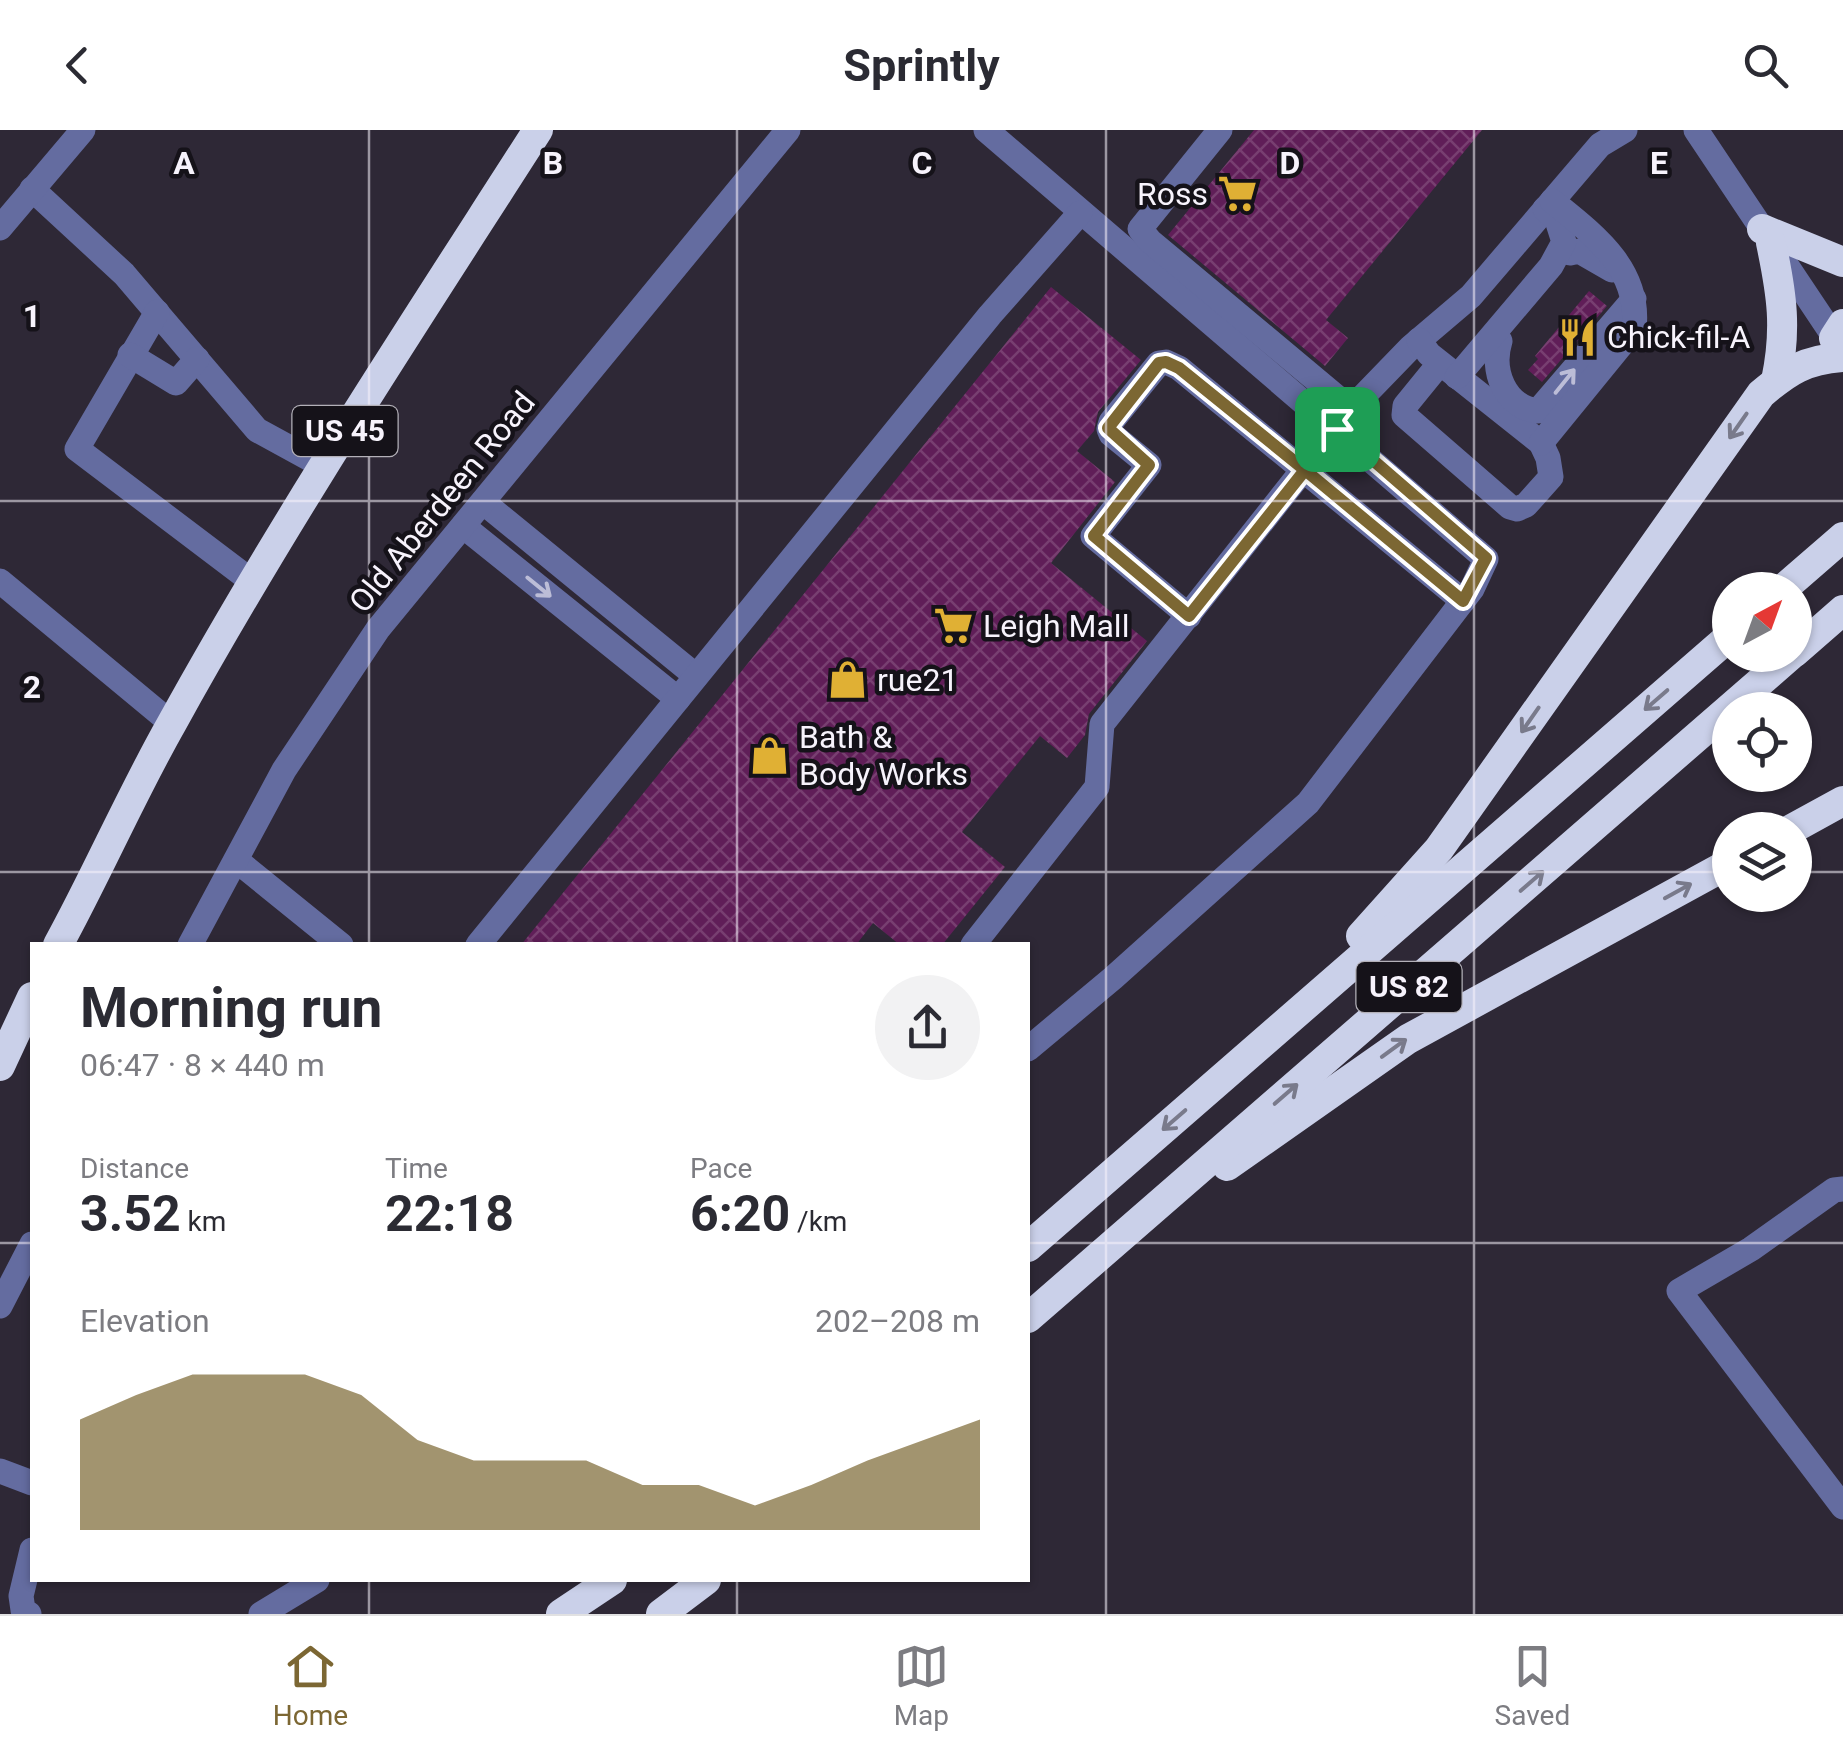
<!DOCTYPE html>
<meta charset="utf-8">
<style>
:root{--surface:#fff;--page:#f2f2f3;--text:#2b2b33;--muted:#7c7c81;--line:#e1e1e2;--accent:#7c6733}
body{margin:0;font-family:Roboto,sans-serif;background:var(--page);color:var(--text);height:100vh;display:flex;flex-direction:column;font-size:38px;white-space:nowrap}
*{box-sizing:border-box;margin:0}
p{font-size:32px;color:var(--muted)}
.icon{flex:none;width:55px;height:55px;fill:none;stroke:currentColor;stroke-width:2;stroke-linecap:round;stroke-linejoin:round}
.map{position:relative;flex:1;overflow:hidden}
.details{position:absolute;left:30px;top:812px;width:1000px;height:640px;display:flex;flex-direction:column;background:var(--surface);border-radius:0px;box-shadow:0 2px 8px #0004}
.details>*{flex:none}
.needle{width:65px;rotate:41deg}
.fabs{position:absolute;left:1712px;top:442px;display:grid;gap:20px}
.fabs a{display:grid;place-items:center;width:100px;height:100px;border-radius:50%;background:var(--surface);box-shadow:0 2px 8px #0004;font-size:50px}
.pin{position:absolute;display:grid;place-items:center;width:85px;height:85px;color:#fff;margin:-42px;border-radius:20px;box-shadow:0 5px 15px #0006}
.round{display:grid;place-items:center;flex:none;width:105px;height:105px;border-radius:52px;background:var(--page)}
.head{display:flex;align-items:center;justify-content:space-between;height:170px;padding:0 50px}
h1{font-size:55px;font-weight:700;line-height:75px}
.stats{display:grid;grid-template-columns:repeat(3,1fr);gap:15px;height:170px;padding:10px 50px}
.stats div{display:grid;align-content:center}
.stats b{font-size:50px;font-weight:700}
.stats small{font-size:28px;font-weight:400}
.stats p{font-size:28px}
.chart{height:280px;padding:20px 50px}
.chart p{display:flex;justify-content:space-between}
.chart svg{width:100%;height:180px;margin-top:10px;fill:var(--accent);opacity:.7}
header{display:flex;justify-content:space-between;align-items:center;height:130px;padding:0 50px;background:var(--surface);font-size:45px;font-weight:700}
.menu{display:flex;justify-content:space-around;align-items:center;height:140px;border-top:2px solid var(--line);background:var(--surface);font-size:28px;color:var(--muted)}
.menu a{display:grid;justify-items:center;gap:5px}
.menu .active{color:var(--accent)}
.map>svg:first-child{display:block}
.building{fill:url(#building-cross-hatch)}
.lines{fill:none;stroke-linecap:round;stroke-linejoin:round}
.minor{stroke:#646ca0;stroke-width:25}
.highway{stroke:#cad0e9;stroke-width:30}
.oneway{stroke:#bcbdd7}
.oneway2{stroke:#797a8b}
.route-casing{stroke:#fff;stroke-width:20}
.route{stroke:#7c6733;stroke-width:12}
.grid{fill:none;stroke:#f7f3fc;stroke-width:2.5;stroke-opacity:0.55}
.labels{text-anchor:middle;stroke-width:9;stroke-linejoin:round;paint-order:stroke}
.shield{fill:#151219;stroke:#b3b0b8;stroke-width:2.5}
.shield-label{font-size:30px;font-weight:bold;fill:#f7f3fc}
.poi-label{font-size:32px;fill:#f7f3fc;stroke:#151219;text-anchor:start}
.street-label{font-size:32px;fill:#f7f3fc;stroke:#151219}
.grid-label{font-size:32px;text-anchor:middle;font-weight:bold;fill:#f7f3fc;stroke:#151219;stroke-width:9;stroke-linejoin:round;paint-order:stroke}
</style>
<header><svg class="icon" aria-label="back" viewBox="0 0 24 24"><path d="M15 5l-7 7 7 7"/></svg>Sprintly<svg class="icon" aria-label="search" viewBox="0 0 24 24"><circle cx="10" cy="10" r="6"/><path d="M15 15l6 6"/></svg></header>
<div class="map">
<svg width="1843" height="1484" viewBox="0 0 1843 1484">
<defs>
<pattern id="building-cross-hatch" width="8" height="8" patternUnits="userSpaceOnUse" patternTransform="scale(2.5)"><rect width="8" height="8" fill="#601e58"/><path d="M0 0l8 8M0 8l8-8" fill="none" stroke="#783f71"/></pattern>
</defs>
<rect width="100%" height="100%" fill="#2e2836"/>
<g class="building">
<polygon points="1254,0 1482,0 1326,190 1348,208 1325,236 1168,105"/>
<polygon points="1051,157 1141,230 1098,282 1094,301 1077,321 1115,352 1051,433 1147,511 1089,584 1085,605 1067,628 1040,606 962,702 1005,737 942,815 900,815 873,793 856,815 521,815"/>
<polygon points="1589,161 1607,176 1542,252 1528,240 1538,229 1535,226"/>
</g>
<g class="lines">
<g class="minor">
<polyline points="986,0 1486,429 1472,459 1308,673 1113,848 1028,919"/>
<polyline points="1220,0 1140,99 1150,111 1351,279 1411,217 1471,166 1600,15 1625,0"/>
<polyline points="1696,0 1843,220"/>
<polyline points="32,59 124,144 257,300 323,336"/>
<polyline points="0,98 83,0"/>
<polyline points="1570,123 1579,121 1612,140 1619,137"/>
<polyline points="157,182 77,319 254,453"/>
<polyline points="1419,210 1429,224 1541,313 1548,328 1551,347 1526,375 1517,379 1510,377 1404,285 1405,276 1440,233"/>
<path d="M1500 211C1491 240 1504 277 1538 281L1634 169"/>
<polyline points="130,225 176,253 197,229"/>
<polyline points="1457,247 1551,136 1564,112 1557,90 1545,79"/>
<path d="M1541 313 1634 199C1641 139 1594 105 1552 71"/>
<polyline points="483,372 696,546"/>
<polyline points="463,396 678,569"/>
<polyline points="0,451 171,593"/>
<polyline points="1189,486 1093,406 1149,335 1111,304 1109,299 1111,292 1159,233 1166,232 1179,238 1463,471"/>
<polyline points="236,730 341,815"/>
<polyline points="190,815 284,640 378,499 788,0"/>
<polyline points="478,815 990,185 1080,83"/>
<polyline points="973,815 1097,657 1102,594 1345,287"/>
<polyline points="1843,1059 1834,1060 1751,1119 1679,1161 1843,1377"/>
<polyline points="0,1176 32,1114"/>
<polyline points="0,1341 32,1353"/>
<polyline points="29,1484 23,1480 21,1466 32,1420"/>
<polyline points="261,1484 317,1450"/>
</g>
<g class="highway">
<polyline points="1762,99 1843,132"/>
<path d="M1771 113C1782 165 1787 199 1776 251"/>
<polyline points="1834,208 1843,194"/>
<polyline points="1782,460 1843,407"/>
<polyline points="1795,522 1843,480"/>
<polyline points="1790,700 1843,671"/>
<path d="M1361 806 1439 719 1761 264C1789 240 1805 230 1843 227"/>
<path d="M58 815C98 742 131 665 172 593 284 390 413 195 538 0"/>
<polyline points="0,936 32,867"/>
<polyline points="1227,1036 1408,909 1730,733"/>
<polyline points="1028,1117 1730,506"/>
<polyline points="1028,1188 1791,525"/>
<polyline points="561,1484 612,1450"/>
<polyline points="661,1484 706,1450"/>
</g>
</g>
<defs><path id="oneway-shaft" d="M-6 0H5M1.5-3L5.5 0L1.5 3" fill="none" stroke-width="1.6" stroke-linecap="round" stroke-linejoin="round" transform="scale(2.5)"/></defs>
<g class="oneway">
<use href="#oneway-shaft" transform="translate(1565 251) rotate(-51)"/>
<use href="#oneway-shaft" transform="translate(539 457) rotate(39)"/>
</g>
<g class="oneway2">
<use href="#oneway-shaft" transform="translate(1738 296) rotate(125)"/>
<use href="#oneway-shaft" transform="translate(1656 570) rotate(139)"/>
<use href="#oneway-shaft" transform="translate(1530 590) rotate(125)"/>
<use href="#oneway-shaft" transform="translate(1532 751) rotate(-41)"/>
<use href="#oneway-shaft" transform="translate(1678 761) rotate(-29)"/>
<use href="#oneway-shaft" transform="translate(1394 918) rotate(-36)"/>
<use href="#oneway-shaft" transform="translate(1286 964) rotate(-41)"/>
<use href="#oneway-shaft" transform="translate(1174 990) rotate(139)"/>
</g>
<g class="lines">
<defs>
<polyline id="route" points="1337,299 1305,340 1179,238 1166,232 1159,233 1108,298 1149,335 1094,406 1189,486 1305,340 1463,471 1486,428 1337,299"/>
</defs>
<use href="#route" class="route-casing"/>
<use href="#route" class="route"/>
</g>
<path class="grid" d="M369 0V815M737 0V815M1106 0V1484M1474 0V1484M0 371H1843M0 742H1730M1795 742H1843M0 1113H32M1028 1113H1843M369 1450V1484M737 1450V1484"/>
<defs>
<symbol id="supermarket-bare" viewBox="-9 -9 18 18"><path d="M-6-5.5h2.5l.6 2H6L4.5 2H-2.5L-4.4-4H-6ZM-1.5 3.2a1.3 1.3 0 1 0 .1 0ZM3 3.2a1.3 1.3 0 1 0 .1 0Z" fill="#e0b034" stroke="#151219" stroke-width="2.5" paint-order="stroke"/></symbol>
<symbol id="restaurant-bare" viewBox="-9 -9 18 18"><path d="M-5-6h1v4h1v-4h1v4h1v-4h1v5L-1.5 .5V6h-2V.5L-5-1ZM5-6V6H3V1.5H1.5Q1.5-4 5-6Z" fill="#e0b034" stroke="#151219" stroke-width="2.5" paint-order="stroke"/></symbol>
<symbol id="shop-bare" viewBox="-9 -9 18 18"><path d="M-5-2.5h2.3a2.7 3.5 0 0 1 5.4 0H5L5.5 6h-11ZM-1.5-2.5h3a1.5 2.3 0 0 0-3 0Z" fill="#e0b034" stroke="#151219" stroke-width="2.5" paint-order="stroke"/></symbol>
</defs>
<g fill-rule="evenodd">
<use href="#supermarket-bare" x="1210" y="36" width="55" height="55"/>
<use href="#restaurant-bare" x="1550" y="180" width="55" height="55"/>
<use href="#supermarket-bare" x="926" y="468" width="55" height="55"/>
<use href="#shop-bare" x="820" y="522" width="55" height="55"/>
<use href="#shop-bare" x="742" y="598" width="55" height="55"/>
</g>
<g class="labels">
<g class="shield">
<rect x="292.5" y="276" width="105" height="50" rx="8"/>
<rect x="1356.5" y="832" width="105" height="50" rx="8"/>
</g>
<g class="shield-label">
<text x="345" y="311">US 45</text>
<text x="1409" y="867">US 82</text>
</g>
<g class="poi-label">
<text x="1208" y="75" text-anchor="end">Ross</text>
<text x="1607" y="218">Chick-fil-A</text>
<text x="983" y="507">Leigh Mall</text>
<text x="877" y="561">rue21</text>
<text x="799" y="618">Bath &amp;<tspan x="799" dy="37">Body Works</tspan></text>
</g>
<g class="street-label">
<text transform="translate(442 372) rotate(-51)" y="11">Old Aberdeen Road</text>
</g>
</g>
<g class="grid-label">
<text x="184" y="44">A</text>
<text x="553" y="44">B</text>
<text x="922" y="44">C</text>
<text x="1290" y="44">D</text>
<text x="1659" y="44">E</text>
<text x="32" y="197">1</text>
<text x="32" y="568">2</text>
</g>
</svg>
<div class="fabs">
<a><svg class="needle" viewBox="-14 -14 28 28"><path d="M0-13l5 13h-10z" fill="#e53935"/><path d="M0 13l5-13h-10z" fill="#7c7c81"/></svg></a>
<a><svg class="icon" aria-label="locate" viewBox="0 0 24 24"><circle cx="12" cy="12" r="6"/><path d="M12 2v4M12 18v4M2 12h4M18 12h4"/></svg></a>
<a><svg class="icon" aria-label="layers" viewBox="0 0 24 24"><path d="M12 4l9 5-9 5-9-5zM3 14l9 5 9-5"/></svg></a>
</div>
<div class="pin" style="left:1337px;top:299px;background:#1e9e55"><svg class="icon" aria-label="arrive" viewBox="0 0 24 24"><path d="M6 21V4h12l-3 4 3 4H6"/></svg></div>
<section class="details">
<div class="head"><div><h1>Morning run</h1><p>06:47 · 8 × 440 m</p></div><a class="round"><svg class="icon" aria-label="share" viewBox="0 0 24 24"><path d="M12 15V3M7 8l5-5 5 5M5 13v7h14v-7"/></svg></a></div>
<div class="stats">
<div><p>Distance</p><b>3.52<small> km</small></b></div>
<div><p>Time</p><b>22:18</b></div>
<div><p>Pace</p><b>6:20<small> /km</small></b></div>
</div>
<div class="chart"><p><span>Elevation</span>202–208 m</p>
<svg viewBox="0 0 160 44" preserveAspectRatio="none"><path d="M0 44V17L10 11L20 6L30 6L40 6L50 11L60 22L70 27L80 27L90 27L100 33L110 33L120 38L130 33L140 27L150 22L160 17V44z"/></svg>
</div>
</section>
</div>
<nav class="menu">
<a class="active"><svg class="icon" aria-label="home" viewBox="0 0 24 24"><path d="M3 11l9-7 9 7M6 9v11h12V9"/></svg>Home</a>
<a><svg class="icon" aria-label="map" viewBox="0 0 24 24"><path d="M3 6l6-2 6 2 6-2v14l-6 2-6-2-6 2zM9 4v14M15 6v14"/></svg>Map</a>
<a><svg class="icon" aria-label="saved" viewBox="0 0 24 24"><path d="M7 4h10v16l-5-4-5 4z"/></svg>Saved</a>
</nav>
